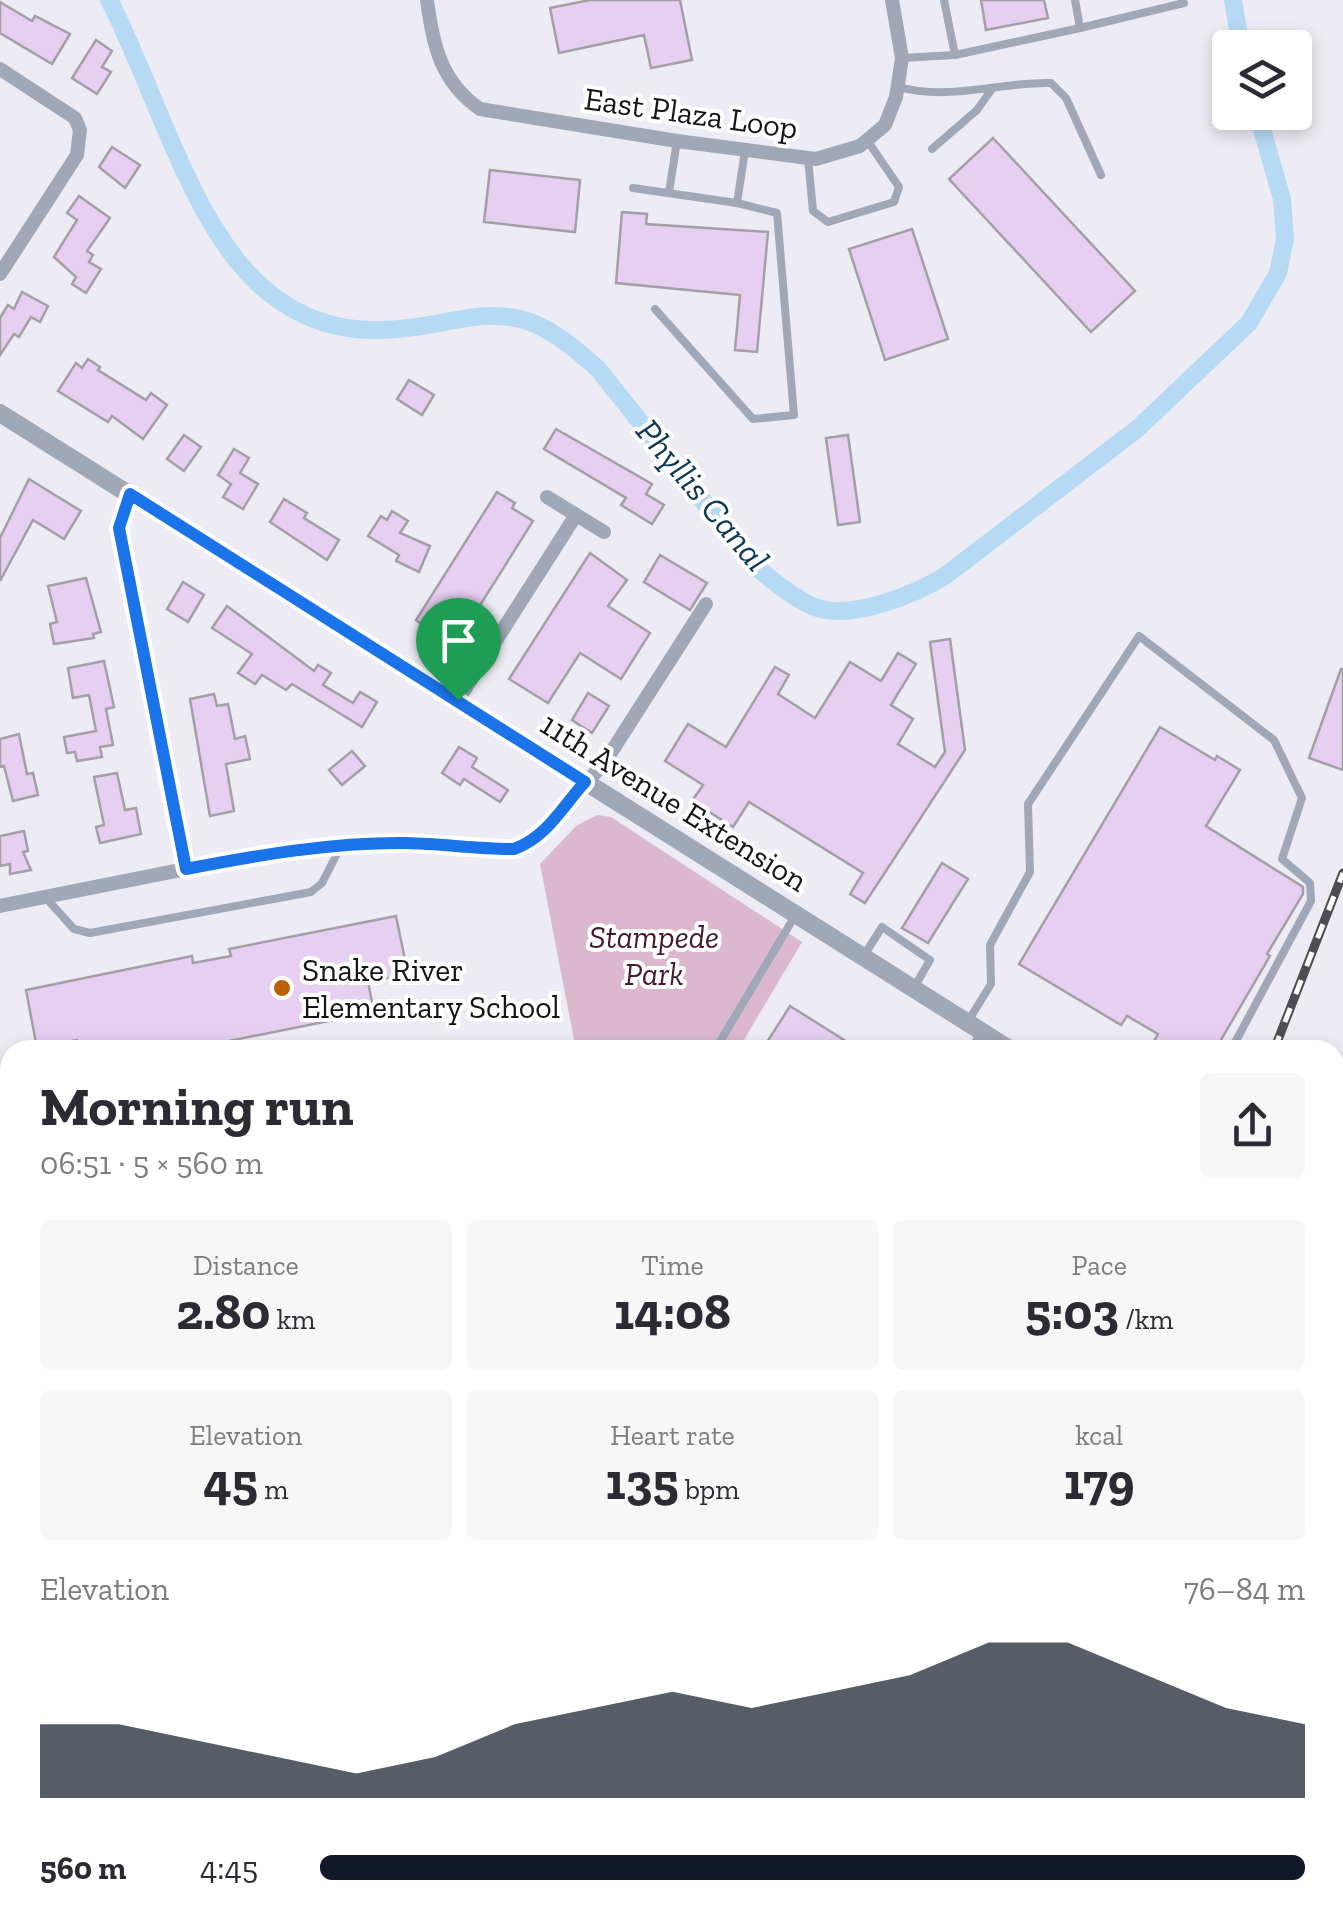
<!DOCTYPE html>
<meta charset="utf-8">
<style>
:root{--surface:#fff;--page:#f7f7f7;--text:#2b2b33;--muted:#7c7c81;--accent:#111827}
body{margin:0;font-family:"Zilla Slab",serif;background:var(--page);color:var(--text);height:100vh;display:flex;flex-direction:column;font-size:38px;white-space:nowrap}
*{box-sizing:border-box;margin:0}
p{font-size:32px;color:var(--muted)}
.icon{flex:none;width:55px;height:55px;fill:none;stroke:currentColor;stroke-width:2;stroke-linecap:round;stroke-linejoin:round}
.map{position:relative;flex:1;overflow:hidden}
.panel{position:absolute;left:0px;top:1040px;width:1345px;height:885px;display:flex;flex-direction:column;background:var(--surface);border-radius:30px 30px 0 0;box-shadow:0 5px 15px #0003}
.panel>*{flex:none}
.controls{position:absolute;left:1212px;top:30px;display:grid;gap:20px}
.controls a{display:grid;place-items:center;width:100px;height:100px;border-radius:10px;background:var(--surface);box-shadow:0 5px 15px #0003;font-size:50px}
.pin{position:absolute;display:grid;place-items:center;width:85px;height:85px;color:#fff;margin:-102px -42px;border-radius:50% 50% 50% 0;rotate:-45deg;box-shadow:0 0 10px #0007}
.pin .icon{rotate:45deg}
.round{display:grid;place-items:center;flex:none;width:105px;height:105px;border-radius:10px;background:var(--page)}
.headline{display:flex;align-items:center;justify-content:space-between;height:170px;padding:0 40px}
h1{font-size:55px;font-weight:800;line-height:75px}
.figures{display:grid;grid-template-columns:repeat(3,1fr);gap:15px;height:170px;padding:10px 40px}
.figures div{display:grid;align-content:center;border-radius:10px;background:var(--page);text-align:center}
.figures b{font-size:50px;font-weight:800}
.figures small{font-size:28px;font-weight:400}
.figures p{font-size:28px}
.chart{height:280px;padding:20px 40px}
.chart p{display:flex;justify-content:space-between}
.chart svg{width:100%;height:180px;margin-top:10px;fill:var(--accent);opacity:.7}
ul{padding:0 40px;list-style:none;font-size:32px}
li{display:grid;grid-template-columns:160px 120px 1fr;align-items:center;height:75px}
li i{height:25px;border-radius:12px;background:var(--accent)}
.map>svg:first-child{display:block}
.green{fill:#dbb8ce}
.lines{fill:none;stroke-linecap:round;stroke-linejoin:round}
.canal{stroke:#b7daf4;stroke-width:18}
.building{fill:#e6cff1;stroke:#a49fa7;stroke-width:2.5}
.service{stroke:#a0a7b6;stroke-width:8}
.minor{stroke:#a0a7b6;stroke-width:14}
.tertiary{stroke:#a0a7b6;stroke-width:18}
.rail-casing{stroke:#4e4d52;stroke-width:9}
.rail{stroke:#fff;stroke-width:5;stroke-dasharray:15;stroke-linecap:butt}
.route-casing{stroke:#fff;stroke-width:20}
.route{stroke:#1a73e8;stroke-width:12}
.poi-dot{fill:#ba6002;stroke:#fff;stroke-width:4}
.labels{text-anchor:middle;stroke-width:8;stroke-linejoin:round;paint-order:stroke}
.street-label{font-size:32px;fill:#151417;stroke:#fff}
.park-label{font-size:32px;font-style:italic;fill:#441737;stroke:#fff}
.poi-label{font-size:32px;fill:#151417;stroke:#fff;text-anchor:start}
.water-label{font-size:35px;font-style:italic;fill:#0d3852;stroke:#fff}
</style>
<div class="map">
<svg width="1343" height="1925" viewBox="0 0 1343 1925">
<rect width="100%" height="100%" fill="#edecf5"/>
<g class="green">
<polygon points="597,815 611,817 802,942 738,1050 576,1050 540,864 576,826"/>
<polygon points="0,1131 10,1172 10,1380 0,1370 3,1333 0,1333"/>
</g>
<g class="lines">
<g class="canal">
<path d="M109 0C154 85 190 224 262 287 317 335 373 336 440 323 470 317 500 311 530 322 556 332 578 351 598 369L755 566C773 581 791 596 812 606 849 622 913 595 945 576L1137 429 1249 323 1278 273 1285 239 1282 199 1257 112"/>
<polyline points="1233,0 1241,48"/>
</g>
</g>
<g class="building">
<polygon points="590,0 680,0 692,60 651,68 644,35 559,53 550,8"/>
<polygon points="981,0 1044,0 1048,18 986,30"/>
<polygon points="0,2 32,21 35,16 70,34 52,64 0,33"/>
<polygon points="96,40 112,51 102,67 111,72 97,94 72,78"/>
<polygon points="993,138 1135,291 1091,332 949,179"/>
<polygon points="112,147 140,165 125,188 99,167"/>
<polygon points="490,170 580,180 575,232 484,222"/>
<polygon points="79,196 110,218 87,251 93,255 89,262 101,269 86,293 72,284 76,277 54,257 77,220 67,213"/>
<polygon points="622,212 647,214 646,224 768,232 757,352 735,350 740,295 616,283"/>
<polygon points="912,229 948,339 885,360 849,249"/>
<polygon points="22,292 48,306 40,322 31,317 19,337 14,334 0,355 0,318 8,305 14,309"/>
<polygon points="88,359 100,367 98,370 146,400 151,393 167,405 143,439 112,416 108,422 58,391 76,363 82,368"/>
<polygon points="409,380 434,395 422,415 397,399"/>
<polygon points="556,429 652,484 646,494 664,505 652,524 621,505 626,498 544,449"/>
<polygon points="184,435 201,447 184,471 167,459"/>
<polygon points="848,435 860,522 838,525 826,438"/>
<polygon points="234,449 249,458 240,473 258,484 243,509 223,497 231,484 218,475"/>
<polygon points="29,479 81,511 64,539 33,520 0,581 0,538"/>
<polygon points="497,492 515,503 512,508 533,521 455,645 416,620"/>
<polygon points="284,499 307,513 304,518 339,540 327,560 270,522"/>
<polygon points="392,511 408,521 400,533 430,546 419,572 396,561 399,555 368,536 381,516 387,520"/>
<polygon points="590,553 627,580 608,606 650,633 621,679 580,653 548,703 509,679"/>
<polygon points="660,555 707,583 690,610 644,582"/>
<polygon points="86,578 101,632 93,634 94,638 54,644 50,624 57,622 48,586"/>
<polygon points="183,582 204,595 188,622 167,609"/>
<polygon points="227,606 314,671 318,665 331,673 323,685 353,703 360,692 377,702 362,727 292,684 286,690 262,675 255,684 238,673 252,654 212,628"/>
<polygon points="950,639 965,750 865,903 850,894 863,873 749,802 733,827 692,801 703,785 665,761 688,724 726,747 775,667 789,675 778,694 815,718 850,662 881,681 898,653 916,664 891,705 913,719 898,744 935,767 945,752 930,642"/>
<polygon points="104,661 114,707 106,709 113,745 100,747 102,757 77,761 75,752 67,753 64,737 96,731 89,695 73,698 68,668"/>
<polygon points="1341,669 1343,669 1343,770 1309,758"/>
<polygon points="588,693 609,706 592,733 572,720"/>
<polygon points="214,694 217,706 228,704 235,739 245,736 250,759 226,764 234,811 210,816 190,699"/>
<polygon points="1160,727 1215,760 1217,756 1240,770 1206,826 1303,887 1303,894 1267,954 1270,956 1215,1050 1149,1050 1158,1034 1127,1016 1121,1025 1019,964"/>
<polygon points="19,734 27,774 33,773 38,795 13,801 4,766 0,767 0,739"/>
<polygon points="459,747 477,758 472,767 508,790 500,802 464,779 460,785 442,773"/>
<polygon points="352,751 365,766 342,785 329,770"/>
<polygon points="117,773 125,810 136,808 141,834 100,843 96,827 104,825 94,777"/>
<polygon points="24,831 28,851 23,852 31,870 10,874 10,864 0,866 0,836"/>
<polygon points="942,863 968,879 928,943 902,928"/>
<polygon points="396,916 408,974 368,982 374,1012 184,1050 79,1050 77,1040 37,1048 26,990 192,956 193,963 231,956 229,949"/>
<polygon points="790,1006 860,1050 762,1050"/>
</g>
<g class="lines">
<g class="service">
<polyline points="944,0 955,55"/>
<polyline points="1080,28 1184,3"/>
<polyline points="902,58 955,55 1080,28 1075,0"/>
<path d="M898 87C951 101 998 82 1051 83L1066 98 1101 175"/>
<polyline points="932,149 977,110 992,89"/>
<polyline points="808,158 813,211 828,222 894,202 899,187 867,140"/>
<polyline points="633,188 737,203"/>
<polyline points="669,192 677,141"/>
<polyline points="655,309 753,419 794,415 777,213 737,203 745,151"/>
<polyline points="45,897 74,929 90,933 311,892 322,883 341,846"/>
<polyline points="865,954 882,927 930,960 915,986"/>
<polyline points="967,1023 991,984 990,945 1030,872 1028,804 1139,636 1274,740 1302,798 1282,859 1310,883 1311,901 1231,1050"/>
<polyline points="715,1050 796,914"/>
<polyline points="970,1050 982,1032"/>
<polyline points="1335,1414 1339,1439 1343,1439"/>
<polyline points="0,1537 10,1535"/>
<polyline points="1335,1599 1343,1598"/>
<polyline points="105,1915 107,1925"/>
</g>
<g class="minor">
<path d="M427 0C433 46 441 82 480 109L677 141 816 159 860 146 885 125 896 97 902 58 892 0"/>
<polyline points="0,69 75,118 80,130 77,155 0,274"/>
<polyline points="130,494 119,528 186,869"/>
<polyline points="547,497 604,532"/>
<polyline points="458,700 576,515"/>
<polyline points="0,906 266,853 404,843 515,849 532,843 548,829 565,803 603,765 706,604"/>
<polyline points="0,1386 10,1404"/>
<polyline points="213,1925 265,1915"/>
</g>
<g class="tertiary">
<polyline points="0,413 1011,1050"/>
<polyline points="1335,1251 1343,1256"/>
<polyline points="1335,1406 1343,1404"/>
<polyline points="0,1676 10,1674"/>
</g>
<defs>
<g id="rail">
<polyline points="1274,1050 1343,873"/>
<polyline points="1335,1352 1343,1350"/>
<polyline points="0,1616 10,1614"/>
</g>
</defs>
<use href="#rail" class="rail-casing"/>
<use href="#rail" class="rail"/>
</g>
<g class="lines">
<defs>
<path id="route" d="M130 494 585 782C562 807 547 837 514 849 479 849 443 844 407 843 333 842 259 855 186 869L119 528Z"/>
</defs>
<use href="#route" class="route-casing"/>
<use href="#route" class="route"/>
</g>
<circle class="poi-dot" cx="282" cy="988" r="10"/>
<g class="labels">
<g class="street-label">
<text transform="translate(691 113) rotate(8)" y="11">East Plaza Loop</text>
<text transform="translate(674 802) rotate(32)" y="11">11th Avenue Extension</text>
</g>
<g class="park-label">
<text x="654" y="948">Stampede<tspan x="654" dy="37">Park</tspan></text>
</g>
<g class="poi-label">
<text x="302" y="981">Snake River<tspan x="302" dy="37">Elementary School</tspan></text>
</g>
<g class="water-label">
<text transform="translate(703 495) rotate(50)" y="12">Phyllis Canal</text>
</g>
</g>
</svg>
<div class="controls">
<a><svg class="icon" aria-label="layers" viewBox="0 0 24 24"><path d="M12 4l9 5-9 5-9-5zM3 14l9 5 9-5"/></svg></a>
</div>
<div class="pin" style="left:458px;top:700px;background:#1e9e55"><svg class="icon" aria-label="arrive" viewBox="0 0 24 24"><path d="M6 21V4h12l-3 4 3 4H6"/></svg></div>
<section class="panel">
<div class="headline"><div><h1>Morning run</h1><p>06:51 · 5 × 560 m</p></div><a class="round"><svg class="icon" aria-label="share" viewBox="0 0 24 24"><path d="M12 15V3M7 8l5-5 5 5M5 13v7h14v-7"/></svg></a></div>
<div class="figures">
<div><p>Distance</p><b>2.80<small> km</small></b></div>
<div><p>Time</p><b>14:08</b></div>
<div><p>Pace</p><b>5:03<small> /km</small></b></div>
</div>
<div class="figures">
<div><p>Elevation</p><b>45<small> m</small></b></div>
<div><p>Heart rate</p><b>135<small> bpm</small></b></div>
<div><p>kcal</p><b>179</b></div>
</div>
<div class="chart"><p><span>Elevation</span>76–84 m</p>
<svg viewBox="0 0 160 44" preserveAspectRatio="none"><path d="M0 44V26L10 26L20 30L30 34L40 38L50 34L60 26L70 22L80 18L90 22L100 18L110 14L120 6L130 6L140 14L150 22L160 26V44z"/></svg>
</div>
<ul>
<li><b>560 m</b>4:45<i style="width:100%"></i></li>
</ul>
</section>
</div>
